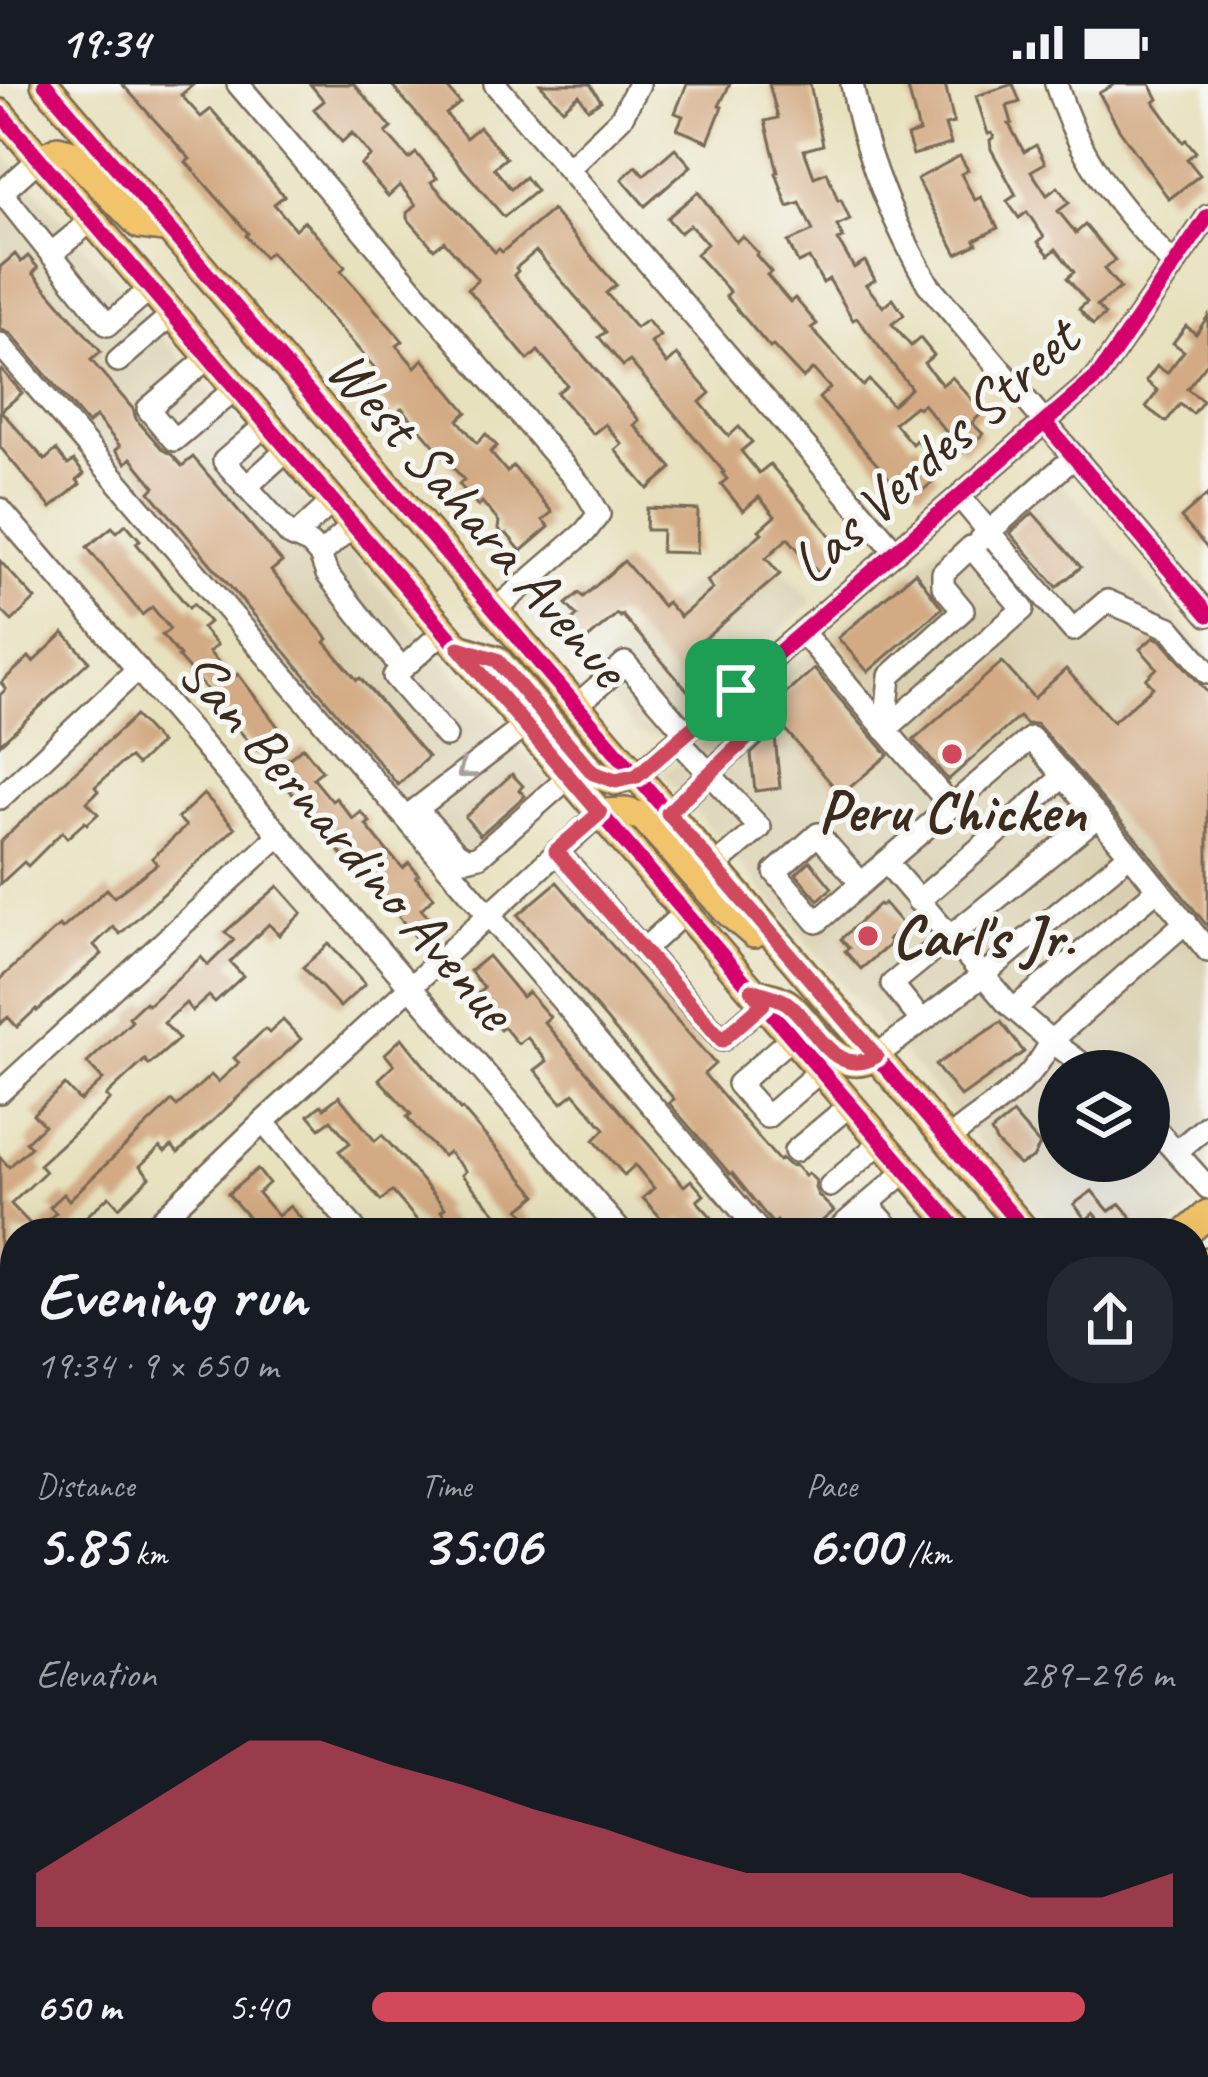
<!DOCTYPE html>
<meta charset="utf-8">
<style>
:root{--surface:#171b24;--page:#242831;--text:#f1f3f6;--muted:#9ea1a6;--accent:#d1495b}
body{margin:0;font-family:Caveat,sans-serif;background:var(--page);color:var(--text);height:100vh;display:flex;flex-direction:column;font-size:45px;white-space:nowrap}
*{box-sizing:border-box;margin:0}
p{font-size:39px;color:var(--muted)}
.icon{flex:none;width:66px;height:66px;fill:none;stroke:currentColor;stroke-width:2;stroke-linecap:round;stroke-linejoin:round}
.map{position:relative;flex:1;overflow:hidden}
.details{position:absolute;left:0px;top:1134px;width:1209px;height:861px;display:flex;flex-direction:column;background:var(--surface);border-radius:48px 48px 0 0;box-shadow:0 12px 48px #0002}
.details>*{flex:none}
.buttons{position:absolute;left:1038px;top:966px;display:grid;gap:24px}
.buttons a{display:grid;place-items:center;width:132px;height:132px;border-radius:50%;background:var(--surface);box-shadow:0 12px 48px #0002;font-size:60px}
.pin{position:absolute;display:grid;place-items:center;width:102px;height:102px;color:#fff;margin:-51px;border-radius:24px;box-shadow:0 6px 18px #0006}
.round{display:grid;place-items:center;flex:none;width:126px;height:126px;border-radius:48px;background:var(--page)}
.overview{display:flex;align-items:center;justify-content:space-between;height:204px;padding:0 36px}
h1{font-size:66px;font-weight:800;line-height:90px}
.metrics{display:grid;grid-template-columns:repeat(3,1fr);gap:18px;height:204px;padding:12px 36px}
.metrics div{display:grid;align-content:center}
.metrics b{font-size:60px;font-weight:800}
.metrics small{font-size:33px;font-weight:400}
.metrics p{font-size:33px}
.chart{height:336px;padding:24px 36px}
.chart p{display:flex;justify-content:space-between}
.chart svg{width:100%;height:216px;margin-top:12px;fill:var(--accent);opacity:.7}
ul{padding:0 36px;list-style:none;font-size:39px}
li{display:grid;grid-template-columns:192px 144px 1fr;align-items:center;height:90px}
li i{height:30px;border-radius:15px;background:var(--accent)}
.status{display:flex;justify-content:space-between;align-items:center;height:84px;padding:0 60px;background:var(--surface);direction:ltr}
.status svg{height:33px;fill:currentColor}
.map>svg:first-child{display:block}
.built{fill:#dad0b1;fill-rule:evenodd}
.building{fill:#d3aa83}
.lines{fill:none;stroke-linecap:round;stroke-linejoin:round}
.minor-casing{stroke:#786a56;stroke-width:26}
.major-casing{stroke:#786a56;stroke-width:32}
.path{stroke:#786a56;stroke-width:3;stroke-dasharray:9 9;stroke-linecap:butt}
.minor{stroke:#fff;stroke-width:21}
.major{stroke:#f1c36a;stroke-width:27}
.cycleway-casing{stroke:#f6f6f2;stroke-width:22}
.cycleway{stroke:#d6006c;stroke-width:15}
.oneway{stroke:#a79f9a}
.route-casing{stroke:#fff;stroke-width:24}
.route{stroke:#d1495b;stroke-width:15}
.poi-dot{fill:#d1495b;stroke:#f6f6f2;stroke-width:4.5}
.labels{text-anchor:middle;stroke-width:10;stroke-linejoin:round;paint-order:stroke}
.street-label{font-size:60px;fill:#3b2a1e;stroke:#f6f6f2}
.poi-label{font-size:60px;font-weight:bold;fill:#3b2a1e;stroke:#f6f6f2}
</style>
<div class="status"><b>19:34</b><svg viewBox="0 0 49 12"><path d="M0 12V9h3v3zM5 12V6h3v6zM10 12V3h3v9zM15 12V0h3v12zM26 1h20v11H26zM47 4h2v5h-2z"/></svg></div>
<div class="map">
<svg width="1208" height="1993" viewBox="0 0 1208 1993">
<rect width="100%" height="100%" fill="#f6f6f2"/>
<filter id="ink" filterUnits="userSpaceOnUse"><feTurbulence type="fractalNoise" baseFrequency=".00833" numOctaves="2"/><feDisplacementMap in="SourceGraphic" scale="24" xChannelSelector="R" yChannelSelector="G"/><feConvolveMatrix kernelMatrix="1 2 1 2 8 2 1 2 1" color-interpolation-filters="sRGB"/></filter>
<filter id="wash" filterUnits="userSpaceOnUse"><feTurbulence type="fractalNoise" baseFrequency=".004" numOctaves="4" result="noise"/><feDisplacementMap in="SourceGraphic" scale="48" xChannelSelector="R" yChannelSelector="G"/><feGaussianBlur stdDeviation="2.7" result="paint"/><feColorMatrix in="noise" values="0 0 0 0 0 0 0 0 0 0 0 0 0 0 0 0 0 1.4 0 .05"/><feComposite in="paint" operator="in"/></filter>
<g filter="url(#wash)">
<rect width="100%" height="100%" fill="#e8e1be"/>
<g class="built">
<polygon points="0,65 558,710 459,791 0,253"/>
<path d="M1043 377 1208 569V1113L1165 1149H1058L663 690ZM1059 987H1149V1077H1059Z"/>
<polygon points="753,448 813,518 659,652 638,650 586,588"/>
<polygon points="1194,1467 1208,1484 1208,1696 1194,1681"/>
<polygon points="15,1844 15,1980 250,1980 236,1993 0,1993 0,1857"/>
</g>
<g id="blocks">
<g class="building">
<polygon points="122,0 194,0 181,11 201,33 211,25 223,39 284,112 274,120 295,145 304,137 345,183 341,187 403,257 397,262 415,283 423,275 467,328 458,336 477,359 486,350 497,362 490,368 507,388 513,382 552,428 543,436 549,443 521,467 507,450 503,450 498,445 499,438 482,418 478,422 459,400 464,396 402,324 394,331 365,299 378,288 348,253 270,168 264,173 246,152 248,149 186,78 190,75"/>
<polygon points="310,0 354,0 392,44 386,49 409,75 416,69 437,94 431,98 495,168 499,165 502,168 552,126 616,201 606,209 636,244 647,236 660,252 651,259 667,280 677,271 710,309 700,318 717,339 729,352 739,343 752,358 741,367 759,389 770,380 846,470 820,491 788,454 766,474 780,490 701,558 726,586 694,614 622,531 620,533 617,530 577,564 562,546 577,532 566,520 579,509 583,513 624,477 663,522 667,518 680,533 713,505 707,497 762,449 759,446 775,432 759,413 743,427 721,400 727,395 722,389 724,388 630,277 623,282 599,253 606,248 536,167 516,184 518,187 514,191 639,336 634,341 672,384 648,405 615,366 622,360 605,340 593,350 557,309 567,301 538,267 528,276 468,205 478,196 444,157 434,165 407,134 407,129 416,121 400,101 388,112 361,81 371,72 352,49 342,58 314,25 324,17"/>
<polygon points="391,0 444,0 460,19 446,30 466,54 479,43 506,74 494,84 511,105 525,93 536,107 504,133"/>
<polygon points="540,0 590,0 601,17 588,25 579,11 563,25"/>
<polygon points="687,0 730,0 719,22 722,23 708,58 677,45 683,32 675,29"/>
<polygon points="769,0 810,0 823,61 804,66 814,93 827,88 838,117 841,116 850,136 837,142 843,154 838,156 854,184 865,177 875,196 866,201 883,223 893,215 904,231 892,240 911,262 920,254 934,271 924,279 942,301 952,293 983,328 972,339 983,350 963,368 923,320 918,324 915,322 894,339 912,360 916,356 928,370 922,375 938,393 920,409 904,392 895,401 819,314 830,304 813,285 803,294 773,262 770,264 726,212 730,208 696,170 707,160 690,141 680,149 667,134 698,108 736,158 742,152 758,169 756,171 771,188 767,191 790,218 795,214 817,240 811,244 863,302 869,296 892,321 911,304 857,234 853,236 829,195 823,199 809,174 798,179 788,158 813,147 800,119 788,123 776,89 778,88 765,37 778,34"/>
<polygon points="907,0 945,0 954,39 945,41 951,60 913,71 907,52 919,48"/>
<polygon points="1013,0 1020,18 1007,22 1012,39 1009,40 1024,68 1036,61 1045,79 1031,87 1047,111 1058,103 1069,119 1058,127 1076,149 1085,141 1115,176 1104,185 1120,204 1097,222 1105,231 1093,241 1079,225 1087,218 1067,194 1074,188 1056,165 1049,171 1038,158 1044,153 1027,128 1019,134 1007,117 1016,111 991,65 990,56 994,53 992,49 988,50 976,12"/>
<polygon points="1115,0 1150,0 1158,15 1154,18 1183,58 1186,56 1196,68 1187,75 1200,91 1169,115 1119,45 1099,9"/>
<polygon points="675,64 691,82 645,122 622,95 636,82 644,91"/>
<polygon points="960,72 968,86 961,90 975,116 981,113 998,144 975,156 977,160 957,170 917,95"/>
<polygon points="15,170 21,178 28,172 38,184 33,189 101,268 91,276 133,325 136,335 163,366 172,371 182,382 193,373 282,478 271,487 328,555 325,558 357,596 360,594 428,673 398,701 150,408 155,403 131,374 126,379 115,366 120,362 96,333 88,340 11,250 0,245 0,183"/>
<polygon points="1208,232 1208,278 1187,305 1203,317 1193,330 1180,320 1166,338 1146,323 1158,307 1146,297 1157,282 1167,289 1184,267 1173,259 1186,242 1196,250"/>
<polygon points="2,286 22,309 1,327 45,376 56,366 68,381 74,377 84,390 77,396 80,400 51,424 0,363 0,288"/>
<polygon points="1208,410 1208,465 1181,434"/>
<polygon points="647,424 698,426 697,469 661,468 662,446 646,446"/>
<polygon points="1033,429 1081,483 1057,503 1010,449"/>
<polygon points="126,440 140,456 136,459 189,524 193,520 209,538 202,544 217,561 209,568 233,594 238,590 282,648 261,666 256,666 238,645 240,643 178,573 180,572 162,551 170,545 152,523 142,531 87,463 112,443 117,448"/>
<polygon points="0,477 35,515 12,537 0,525"/>
<polygon points="915,488 942,524 868,588 838,554"/>
<polygon points="64,549 89,577 0,660 0,611 6,605 1,599 29,573 33,578"/>
<polygon points="1154,553 1161,556 1208,609 1208,843 1141,760 1037,640 1026,640 1019,633 948,696 914,656 1002,578 1034,614 1066,585 1113,638 1153,603 1146,595 1157,584 1140,565"/>
<polygon points="814,585 888,671 841,711 778,637 770,623"/>
<polygon points="135,632 160,659 137,681 130,674 122,679 95,703 98,707 87,718 98,730 87,740 85,738 67,754 62,748 28,782 24,778 0,800 0,758"/>
<polygon points="769,653 775,653 780,704 755,707 751,670"/>
<polygon points="303,663 322,687 313,694 332,717 336,714 353,735 361,728 370,738 366,741 387,767 403,784 409,779 419,791 416,793 434,813 421,825 432,837 415,852 358,784 355,787 274,687"/>
<polygon points="512,690 523,702 519,706 525,712 480,751 465,733"/>
<polygon points="204,710 235,744 120,850 113,843 94,861 102,870 37,927 36,925 17,943 8,933 0,940 0,895 59,842 62,845 107,805 114,813 157,780 152,774 186,742 178,734"/>
<polygon points="810,777 832,804 818,816 796,790"/>
<polygon points="557,798 715,980 704,990 779,1077 782,1075 789,1081 796,1082 805,1092 808,1089 816,1097 815,1104 818,1111 834,1127 808,1149 788,1149 777,1137 773,1140 732,1089 730,1090 669,1019 674,1015 518,831"/>
<polygon points="278,802 302,829 279,851 269,840 230,878 243,892 215,918 209,912 192,927 186,919 164,939 179,955 149,981 145,976 106,1012 110,1016 39,1081 45,1088 11,1120 36,1146 56,1129 50,1123 64,1110 69,1116 172,1017 177,1022 211,991 218,998 239,979 234,974 265,945 269,949 283,936 301,955 178,1069 172,1062 165,1068 160,1063 140,1082 150,1093 119,1123 109,1112 68,1149 15,1149 15,1228 0,1242 0,1073 9,1083 31,1063 26,1058 44,1041 33,1030 65,1001 80,1017 103,996 87,979 132,937 129,933 145,918 148,921 201,873 208,881 234,856 225,848"/>
<polygon points="884,819 904,842 888,855 890,857 888,862 861,885 845,867 849,864 841,855 879,820 881,822"/>
<polygon points="329,860 365,900 340,923 303,883"/>
<polygon points="488,872 522,913 528,908 550,933 544,938 684,1102 691,1096 704,1111 697,1117 726,1149 694,1149 682,1135 671,1145 643,1114 654,1104 635,1081 624,1091 594,1056 605,1045 574,1009 562,1019 535,986 547,977 527,953 518,960 504,943 500,946 474,913 484,904 470,887"/>
<polygon points="1001,938 1024,968 961,1013 935,981"/>
<polygon points="402,954 460,1026 462,1025 537,1111 520,1125 540,1149 514,1149 462,1091 466,1087 448,1068 443,1072 421,1050 407,1033 411,1030 379,995 394,981 385,970"/>
<polygon points="339,1012 375,1057 382,1051 408,1080 445,1124 441,1127 459,1149 428,1149 392,1107 381,1117 339,1067 350,1059 331,1036 320,1044 309,1031 321,1021 324,1024"/>
<polygon points="1013,1030 1040,1061 1033,1074 1019,1081 997,1059 991,1048"/>
<polygon points="257,1085 269,1099 258,1109 278,1132 290,1122 313,1149 262,1149 228,1110"/>
<polygon points="1092,1107 1109,1127 1120,1120 1145,1149 1111,1149 1094,1129 1086,1136 1074,1120"/>
<polygon points="1194,1219 1208,1235 1208,1282 1194,1265"/>
<polygon points="0,1390 15,1408 15,1448 0,1431"/>
<polygon points="0,1519 15,1536 15,1559 0,1572"/>
<polygon points="15,1607 15,1664 0,1677 0,1621"/>
<polygon points="1194,1747 1208,1762 1208,1937 1194,1950"/>
<polygon points="15,1927 15,1980 31,1980 15,1993 0,1993 0,1939"/>
<polygon points="391,1980 474,1980 460,1993 403,1993"/>
<polygon points="568,1980 612,1980 607,1993 563,1993"/>
<polygon points="742,1980 808,1980 819,1993 737,1993"/>
<polygon points="860,1980 904,1980 888,1993 844,1993"/>
<polygon points="1098,1980 1149,1980 1160,1993 1109,1993"/>
</g>
</g>
</g>
<g filter="url(#ink)">
<use href="#blocks" fill-opacity="0" stroke="#786a56" stroke-width="3"/>
<g class="lines">
<defs>
<g id="minor">
<polyline points="238,0 586,408 599,430 585,448 495,526"/>
<polyline points="495,0 896,468"/>
<path d="M852 0C864 70 893 138 928 200L1208 531"/>
<path d="M1056 0C1082 82 1118 119 1174 182"/>
<polyline points="568,85 621,34 639,0"/>
<polyline points="0,106 108,241 151,204"/>
<polyline points="0,110 39,75"/>
<polyline points="52,169 92,136"/>
<polyline points="0,260 761,1149"/>
<polyline points="209,273 148,325 174,356 236,304"/>
<polyline points="118,277 173,230"/>
<polyline points="267,340 224,377 290,451 310,460 320,471 327,490 402,585"/>
<polyline points="1074,373 989,448 1073,546 1107,517 1170,544 1208,589"/>
<polyline points="246,403 288,365"/>
<polyline points="960,413 989,448 981,455"/>
<polyline points="0,425 622,1149"/>
<polyline points="294,453 333,417"/>
<polygon points="971,463 1023,525 885,646 890,592 963,526 943,502 943,489"/>
<polyline points="320,471 353,441"/>
<polyline points="444,547 394,592 446,652"/>
<polyline points="803,549 950,721"/>
<polyline points="577,621 625,579 686,649"/>
<polyline points="678,656 760,744 714,783"/>
<polyline points="637,691 1098,292 1208,132"/>
<polyline points="0,714 138,585"/>
<polyline points="668,729 763,638 736,606"/>
<polyline points="421,730 457,769 467,775 479,772 569,693"/>
<polyline points="406,733 525,642"/>
<polyline points="557,767 722,956 763,920"/>
<polyline points="861,799 818,750 775,788 817,838 886,778"/>
<polyline points="918,817 1064,692"/>
<polyline points="643,866 685,828"/>
<polyline points="1014,925 1158,805"/>
<polyline points="921,936 892,900 1098,732"/>
<polyline points="792,953 738,1000 767,1033 820,987"/>
<polyline points="876,972 982,892 1130,770"/>
<polyline points="1092,987 1051,957 1007,919 886,778 1031,654 1130,770 1208,867"/>
<polyline points="0,1008 280,751"/>
<polyline points="263,1038 358,1149"/>
<polyline points="1149,1038 1208,1104"/>
<path d="M948 1056C985 1024 1030 1004 1051 957L1186 838"/>
<polyline points="795,1067 850,1021"/>
<polyline points="1176,1068 1208,1041"/>
<polyline points="830,1102 881,1058"/>
<polyline points="868,1120 894,1149"/>
<polyline points="147,1149 263,1038 600,729"/>
<polyline points="834,1149 906,1087"/>
<polyline points="0,1289 15,1274"/>
<polyline points="0,1337 15,1354"/>
<polyline points="1194,1507 1208,1524"/>
<polyline points="1194,1573 1208,1561"/>
<polyline points="1194,1631 1208,1618"/>
<polyline points="1194,1690 1208,1706"/>
<polyline points="0,1816 8,1825 7,1832 15,1841"/>
<polyline points="15,1861 9,1873 15,1887"/>
<polyline points="102,1980 113,1993"/>
<polyline points="135,1980 146,1993"/>
<polyline points="1065,1980 1076,1993"/>
<polyline points="1173,1980 1184,1993"/>
<polyline points="1199,1983 1208,1974"/>
</g>
<g id="major">
<polyline points="45,0 1027,1149"/>
<polyline points="0,29 960,1149"/>
<polyline points="39,75 58,66 70,69 140,141 169,145"/>
<polyline points="459,564 497,576 593,689 615,697 637,691"/>
<polyline points="600,729 626,728 643,733 726,826 754,850"/>
<path d="M761 910C771 913 782 915 789 921 815 943 836 996 876 972"/>
<polyline points="1186,1149 1208,1130"/>
<polyline points="1194,1189 1208,1177"/>
<polyline points="1194,1345 1208,1361"/>
<polyline points="1194,1424 1208,1440"/>
<polyline points="276,1993 289,1980"/>
<polyline points="318,1993 332,1980"/>
</g>
</defs>
<use href="#minor" class="minor-casing"/>
<use href="#major" class="major-casing"/>
<g class="path">
<polyline points="1194,1738 1207,1753"/>
<polyline points="381,1980 380,1988 385,1993"/>
<polyline points="466,1980 479,1993"/>
<polyline points="543,1980 551,1986 548,1993"/>
<polyline points="740,1980 755,1986 768,1984 772,1993"/>
<polyline points="826,1980 833,1993"/>
<polyline points="483,1993 498,1980"/>
<polyline points="731,1993 736,1980"/>
<polyline points="906,1993 921,1980"/>
</g>
<use href="#minor" class="minor"/>
<use href="#major" class="major"/>
<defs>
<g id="cycleway">
<polyline points="45,0 1027,1149"/>
<polyline points="0,29 960,1149"/>
<polyline points="1046,340 1208,531"/>
<polyline points="637,691 1098,292 1208,132"/>
</g>
</defs>
<use href="#cycleway" class="cycleway-casing"/>
<use href="#cycleway" class="cycleway"/>
</g>
<defs><path id="oneway-chevron" d="M-2-3.5L2.5 0L-2 3.5" fill="none" stroke-width="1.6" stroke-linecap="round" stroke-linejoin="round" transform="scale(3)"/></defs>
<use class="oneway" href="#oneway-chevron" transform="translate(465 687) rotate(142)"/>
</g>
<g class="lines" filter="url(#ink)">
<defs>
<path id="route" d="M459 564 497 576 593 689 616 697 637 692 736 606 764 638 668 729 876 972C834 997 815 940 787 919 778 913 762 910 752 906L763 920 722 956 556 767 600 729Z"/>
</defs>
<use href="#route" class="route-casing"/>
<use href="#route" class="route"/>
</g>
<g class="poi-dot">
<circle cx="952" cy="670" r="12"/>
<circle cx="868" cy="852" r="12"/>
</g>
<g class="labels">
<g class="street-label">
<text transform="translate(933 366) rotate(-42)" y="21">Las Verdes Street</text>
<text transform="translate(479 433) rotate(49)" y="21">West Sahara Avenue</text>
<text transform="translate(348 755) rotate(49)" y="21">San Bernardino Avenue</text>
</g>
<g class="poi-label">
<text x="952" y="747">Peru Chicken</text>
<text x="892" y="873" text-anchor="start">Carl's Jr.</text>
</g>
</g>
</svg>
<div class="buttons">
<a><svg class="icon" aria-label="layers" viewBox="0 0 24 24"><path d="M12 4l9 5-9 5-9-5zM3 14l9 5 9-5"/></svg></a>
</div>
<div class="pin" style="left:736px;top:606px;background:#1e9e55"><svg class="icon" aria-label="arrive" viewBox="0 0 24 24"><path d="M6 21V4h12l-3 4 3 4H6"/></svg></div>
<section class="details">
<div class="overview"><div><h1>Evening run</h1><p>19:34 · 9 × 650 m</p></div><a class="round"><svg class="icon" aria-label="share" viewBox="0 0 24 24"><path d="M12 15V3M7 8l5-5 5 5M5 13v7h14v-7"/></svg></a></div>
<div class="metrics">
<div><p>Distance</p><b>5.85<small> km</small></b></div>
<div><p>Time</p><b>35:06</b></div>
<div><p>Pace</p><b>6:00<small> /km</small></b></div>
</div>
<div class="chart"><p><span>Elevation</span>289–296 m</p>
<svg viewBox="0 0 160 44" preserveAspectRatio="none"><path d="M0 44V33L10 24L20 15L30 6L40 6L50 11L60 15L70 20L80 24L90 29L100 33L110 33L120 33L130 33L140 38L150 38L160 33V44z"/></svg>
</div>
<ul>
<li><b>650 m</b>5:40<i style="width:89%"></i></li>
</ul>
</section>
</div>
